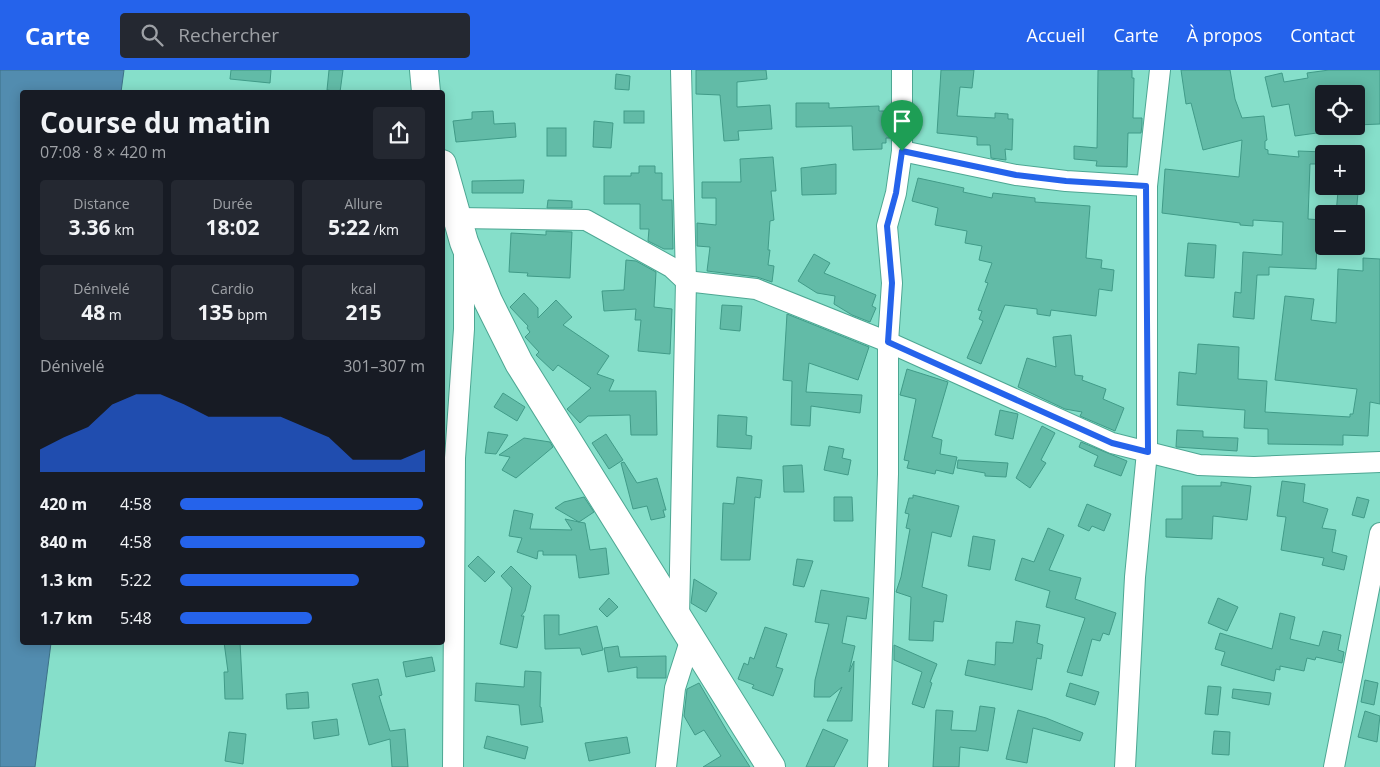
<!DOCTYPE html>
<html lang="fr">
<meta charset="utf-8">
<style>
:root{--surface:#171b24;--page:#242831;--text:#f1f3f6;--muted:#9ea1a6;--accent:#2563eb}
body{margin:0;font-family:"Open Sans",sans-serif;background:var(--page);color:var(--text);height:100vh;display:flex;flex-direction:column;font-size:19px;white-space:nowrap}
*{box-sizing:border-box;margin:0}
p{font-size:16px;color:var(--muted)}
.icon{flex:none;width:28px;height:28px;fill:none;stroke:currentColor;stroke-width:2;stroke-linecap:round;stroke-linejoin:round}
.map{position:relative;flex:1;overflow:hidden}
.sheet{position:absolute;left:20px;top:20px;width:425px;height:555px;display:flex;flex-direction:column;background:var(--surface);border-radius:5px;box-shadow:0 2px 12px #0003}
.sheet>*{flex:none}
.controls{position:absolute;left:1315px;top:15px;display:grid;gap:10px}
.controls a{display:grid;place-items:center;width:50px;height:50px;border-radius:5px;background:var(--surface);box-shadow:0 2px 12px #0003;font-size:25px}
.pin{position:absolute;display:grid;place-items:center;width:42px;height:42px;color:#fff;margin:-51px -21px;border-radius:50% 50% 50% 0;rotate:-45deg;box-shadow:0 0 5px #0007}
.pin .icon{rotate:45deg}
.round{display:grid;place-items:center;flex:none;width:52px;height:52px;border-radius:5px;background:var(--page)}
.summary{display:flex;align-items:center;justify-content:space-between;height:85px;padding:0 20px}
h1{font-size:28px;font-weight:700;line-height:38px}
.figures{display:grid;grid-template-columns:repeat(3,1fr);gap:8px;height:85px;padding:5px 20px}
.figures div{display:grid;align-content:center;border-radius:5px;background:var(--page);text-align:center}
.figures b{font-size:21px;font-weight:700}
.figures small{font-size:14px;font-weight:400}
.figures p{font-size:14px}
.chart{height:140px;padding:10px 20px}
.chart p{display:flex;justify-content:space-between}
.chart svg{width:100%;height:90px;margin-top:5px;fill:var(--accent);opacity:.7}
ul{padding:0 20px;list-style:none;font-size:16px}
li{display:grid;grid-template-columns:80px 60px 1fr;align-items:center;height:38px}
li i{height:12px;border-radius:6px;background:var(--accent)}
header{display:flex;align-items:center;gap:30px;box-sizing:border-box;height:70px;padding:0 25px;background:var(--accent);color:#fff}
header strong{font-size:24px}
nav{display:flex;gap:28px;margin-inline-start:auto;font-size:18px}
.search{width:350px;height:45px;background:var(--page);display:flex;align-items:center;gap:12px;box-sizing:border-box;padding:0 18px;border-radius:5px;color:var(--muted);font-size:19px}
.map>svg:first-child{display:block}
.water{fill:#528caf;stroke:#3d7187}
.building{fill:#62bba7;stroke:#419b88}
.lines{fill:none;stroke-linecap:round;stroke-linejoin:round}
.minor-casing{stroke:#4da793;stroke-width:22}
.highway-casing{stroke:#4da793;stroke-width:30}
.minor{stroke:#fff;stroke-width:20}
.highway{stroke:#fff;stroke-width:28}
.route-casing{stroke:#fff;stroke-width:10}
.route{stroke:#2563eb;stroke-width:6}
</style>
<header>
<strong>Carte</strong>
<div class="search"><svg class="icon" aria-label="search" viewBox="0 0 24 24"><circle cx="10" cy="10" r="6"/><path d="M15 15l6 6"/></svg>Rechercher</div>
<nav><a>Accueil</a><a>Carte</a><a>À propos</a><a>Contact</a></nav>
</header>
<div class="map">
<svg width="1380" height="697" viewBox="0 0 1380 697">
<rect width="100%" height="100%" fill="#86dfca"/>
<polygon class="water" points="0,0 124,0 121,22 22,22 22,572 51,573 35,697 0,697"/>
<g class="building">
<polygon points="231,0 271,0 270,13 230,9"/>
<polygon points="329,0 343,0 340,22 327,20"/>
<polygon points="696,0 766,0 767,9 737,12 737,37 770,35 772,59 738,61 739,70 724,71 720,25 696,24"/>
<polygon points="941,0 974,0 972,18 960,17 957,46 995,48 995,43 1008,44 1008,49 1013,49 1012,80 1005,79 1006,90 991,88 990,75 977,75 977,67 937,63"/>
<polygon points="1098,0 1132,0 1132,8 1134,8 1133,48 1142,48 1142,55 1141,63 1128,63 1127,97 1096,96 1097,91 1074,89 1074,76 1097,78"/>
<polygon points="1181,0 1230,0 1235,29 1242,48 1264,46 1267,70 1265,71 1265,79 1268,80 1268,84 1299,87 1298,81 1324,82 1324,94 1310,94 1308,149 1322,150 1320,172 1317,172 1316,199 1269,197 1269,205 1257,205 1254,249 1233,247 1235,222 1241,223 1243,182 1282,185 1283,152 1253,150 1253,156 1240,155 1240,153 1162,143 1165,99 1239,107 1242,70 1203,80 1191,33 1186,34"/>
<polygon points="1329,0 1380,0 1380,54 1356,55 1356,24 1324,24 1324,62 1295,66 1289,34 1272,37 1265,7 1282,3 1284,12 1308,8 1307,3"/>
<polygon points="616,4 630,6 629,20 615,19"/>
<polygon points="796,33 829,33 829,38 879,36 879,41 885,41 885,52 890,52 890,68 886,68 886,73 882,73 882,79 853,80 852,56 796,57"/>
<polygon points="493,41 494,54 515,53 516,67 456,72 453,51 472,49 472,42"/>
<rect x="624" y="41" width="20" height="12"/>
<polygon points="594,51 613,53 611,78 593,77"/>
<rect x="547" y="58" width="19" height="28"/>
<polygon points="773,87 776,121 771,121 774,150 770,151 768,180 770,180 768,195 774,196 772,212 757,207 707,201 710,177 697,176 697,153 716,155 716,128 702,128 702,112 741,112 740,89"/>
<polygon points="836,94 836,124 802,125 801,98"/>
<polygon points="639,96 655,96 655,103 662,103 662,130 672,130 673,179 664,179 648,171 649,159 640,159 640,134 604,134 604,106 631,106 631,103 639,103"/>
<polygon points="918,108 964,118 963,122 992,128 993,123 1035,128 1035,132 1090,136 1086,188 1102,190 1101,198 1114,200 1112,221 1099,219 1096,246 1051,240 1050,246 1037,244 1037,239 1005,235 981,294 967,288 983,251 979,249 982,241 978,240 988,213 985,212 992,193 979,190 982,176 965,173 967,161 935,155 938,138 912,131"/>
<polygon points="524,110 523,123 472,123 472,111"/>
<polygon points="1338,121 1358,123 1356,144 1336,144"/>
<polygon points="548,130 572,131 572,138 547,138"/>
<polygon points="546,161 572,162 570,208 527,206 528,203 509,202 511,163 546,165"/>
<polygon points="1188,173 1216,175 1214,208 1185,206"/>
<polygon points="814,184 830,193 824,203 876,225 872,236 876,238 870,252 852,245 834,234 835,226 817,223 798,211"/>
<polygon points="1363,188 1380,189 1380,334 1370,332 1368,366 1343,365 1343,375 1268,374 1268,359 1244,358 1245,340 1177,335 1179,302 1196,304 1198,274 1239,277 1238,309 1267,311 1265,342 1350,347 1350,344 1353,344 1357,319 1275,310 1285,226 1314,229 1311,250 1336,253 1338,199 1363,201"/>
<polygon points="626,190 636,191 656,202 654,237 672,239 670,284 638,281 641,250 635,250 636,239 604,241 602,221 624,220"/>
<polygon points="524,223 538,238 538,248 556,230 572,247 563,255 609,286 597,304 614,310 609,321 656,321 657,365 631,365 630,345 588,346 580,353 567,339 591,318 558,295 553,301 536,285 539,282 525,267 530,262 527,258 528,256 510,237"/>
<polygon points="722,235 742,236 740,261 720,259"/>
<polygon points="787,244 869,277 858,310 809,293 806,322 862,325 860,343 811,336 810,356 791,355 792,311 783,310"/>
<polygon points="1071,265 1075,305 1083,306 1082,310 1106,319 1103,329 1124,338 1115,361 1080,346 1082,342 1065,339 1018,317 1027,288 1056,297 1053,267"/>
<polygon points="907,299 948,312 932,367 942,370 940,384 957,387 953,404 936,400 935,404 907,398 909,391 904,390 916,329 900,325"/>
<polygon points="503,323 525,337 517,351 494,337"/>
<polygon points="1000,340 1018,344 1013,369 995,365"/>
<polygon points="718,345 747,347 746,365 752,366 751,379 717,377"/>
<polygon points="1042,356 1055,363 1041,390 1046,393 1030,418 1016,408"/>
<polygon points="1177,360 1203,361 1203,367 1238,368 1237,381 1176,377"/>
<polygon points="488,362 508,365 496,384 485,383"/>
<polygon points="606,364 623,390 609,399 592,373"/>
<polygon points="524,368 550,372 553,377 516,408 502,400 510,387 499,385"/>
<polygon points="1081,372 1127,391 1121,406 1094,396 1098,386 1079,377"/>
<polygon points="829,376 844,379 842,388 851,390 848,405 824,400"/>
<polygon points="958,390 1008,393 1006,407 985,406 985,403 957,398"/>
<polygon points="624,392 637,413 657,408 666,440 663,440 665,447 651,450 647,436 633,439 621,393"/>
<polygon points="802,395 804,422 784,422 783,396"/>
<polygon points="737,407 762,410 760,428 755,427 750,490 721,490 723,433 734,434"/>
<polygon points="1282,411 1305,414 1303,432 1328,439 1322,458 1336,460 1332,482 1347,486 1344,500 1322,495 1324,488 1281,480 1286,447 1277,446"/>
<polygon points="1221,412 1251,416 1247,450 1213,446 1212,469 1166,467 1166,449 1182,449 1182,416 1221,416"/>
<polygon points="913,425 959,436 951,467 932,462 922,517 947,525 943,552 934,551 933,571 909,570 911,527 896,522 901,507 910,459 906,458 909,444 905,443 909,428 913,428"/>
<polygon points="584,427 594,442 579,452 585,453 590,480 606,478 609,504 579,508 576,485 543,485 543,481 538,481 537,489 517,482 522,468 509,466 514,440 533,444 530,459 572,460 565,449 579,452 555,438 564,432"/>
<polygon points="834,427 852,427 853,451 834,451"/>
<polygon points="1357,427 1369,430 1364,448 1352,445"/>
<polygon points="1087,434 1111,444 1104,461 1092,456 1089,461 1078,456"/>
<polygon points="1048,458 1064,465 1049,500 1081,508 1075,529 1116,543 1109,565 1103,563 1100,571 1092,569 1082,606 1067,602 1085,548 1046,537 1050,521 1015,510 1022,488 1034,492"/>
<polygon points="973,466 995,470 990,500 968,496"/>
<polygon points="478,486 495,502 485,512 468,496"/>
<polygon points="797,489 813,491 804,517 793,515"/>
<polygon points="511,496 531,516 525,541 521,546 524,546 517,578 500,574 512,518 501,506"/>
<polygon points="694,509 717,523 706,542 691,533"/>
<polygon points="821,520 869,528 866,549 847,546 842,573 855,576 849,602 854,591 852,651 827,651 842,617 830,627 814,627 815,610 829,554 815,552"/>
<polygon points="609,528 618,537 607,547 599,539"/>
<polygon points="1218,528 1238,537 1227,561 1208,553"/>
<polygon points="1280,543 1295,547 1290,569 1319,576 1323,561 1341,565 1338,580 1344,582 1342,593 1316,587 1315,590 1307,588 1304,601 1280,596 1280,600 1276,599 1274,611 1221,595 1225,582 1215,579 1220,563 1272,579"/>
<polygon points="544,545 559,545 559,565 597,556 603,580 582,585 580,578 545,579"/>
<polygon points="1016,551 1040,555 1037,573 1043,575 1041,589 1037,588 1032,620 965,605 968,590 995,595 996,572 1013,573"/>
<polygon points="765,557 787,564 776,597 783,599 773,626 752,618 754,615 738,609 744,593 748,595 750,587 754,589"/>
<polygon points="224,572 240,572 243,629 225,629 224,602 228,602"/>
<polygon points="894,575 937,594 930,612 932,613 924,638 912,634 922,602 894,590"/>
<polygon points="618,576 620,587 666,586 666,608 637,608 637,597 608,602 604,578"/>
<polygon points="432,587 435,601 406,607 403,592"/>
<polygon points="525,601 541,602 540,637 541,637 543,652 521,655 519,635 475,631 476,613 524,617"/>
<polygon points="378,609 382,625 379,626 390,661 405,659 408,697 392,697 390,669 369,675 352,614"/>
<polygon points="1365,610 1378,613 1374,635 1361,632"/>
<polygon points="699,613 727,661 750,697 703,697 721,686 704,660 695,665 684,646 687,619"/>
<polygon points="1070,613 1099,622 1095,635 1066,626"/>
<polygon points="1208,616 1221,617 1218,645 1205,644"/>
<polygon points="1233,619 1271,623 1269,635 1232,628"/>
<polygon points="308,622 309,638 287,639 286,624"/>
<polygon points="980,636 995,638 988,681 960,677 959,697 933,697 936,640 953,641 951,660 976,661"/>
<polygon points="1018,640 1046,648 1083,663 1080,671 1033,658 1027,693 1006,689"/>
<polygon points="1365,641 1380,646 1377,672 1358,667"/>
<polygon points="337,649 339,665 314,669 312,652"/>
<polygon points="823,659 848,670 834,697 806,697"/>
<polygon points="1214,661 1230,662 1229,685 1212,684"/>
<polygon points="229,662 246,664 243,694 225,691"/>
<polygon points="487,666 528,677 525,689 484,678"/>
<polygon points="627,667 630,683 589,691 585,673"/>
</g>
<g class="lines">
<defs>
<g id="minor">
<polyline points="902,81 1016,105 1066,111 1147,116"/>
<polyline points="457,148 586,150 671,197 686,211 756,219 888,272 1112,373 1199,395 1254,397 1380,392"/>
<polyline points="679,547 686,211 681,0"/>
<polyline points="453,697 455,388 464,259 464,181"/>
<polyline points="666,697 675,618 691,568"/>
<polyline points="878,697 888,404 888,272 892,213 887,156 896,123 902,81 902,0"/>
<polyline points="1125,697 1135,507 1147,382 1147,116 1160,0"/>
<polyline points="1334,697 1380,463"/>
</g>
<g id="highway">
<polyline points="424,0 426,22"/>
<polyline points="442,94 464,172 488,231 519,293 771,697"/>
</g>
</defs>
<use href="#minor" class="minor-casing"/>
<use href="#highway" class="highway-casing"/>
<use href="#minor" class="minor"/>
<use href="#highway" class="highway"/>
</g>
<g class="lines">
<defs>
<polygon id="route" points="902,81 1016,105 1066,111 1146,116 1148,382 1112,373 888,272 892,213 887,156 896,123"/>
</defs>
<use href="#route" class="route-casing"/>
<use href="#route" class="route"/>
</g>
</svg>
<div class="controls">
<a><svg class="icon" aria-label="locate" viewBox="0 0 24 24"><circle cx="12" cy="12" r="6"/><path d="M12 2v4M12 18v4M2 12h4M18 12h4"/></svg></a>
<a>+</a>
<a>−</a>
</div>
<div class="pin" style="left:902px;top:81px;background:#1e9e55"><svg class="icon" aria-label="arrive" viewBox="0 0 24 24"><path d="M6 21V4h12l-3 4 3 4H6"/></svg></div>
<section class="sheet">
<div class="summary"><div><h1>Course du matin</h1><p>07:08 · 8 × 420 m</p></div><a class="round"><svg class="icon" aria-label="share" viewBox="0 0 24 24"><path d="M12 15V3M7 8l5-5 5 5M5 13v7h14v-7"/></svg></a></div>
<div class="figures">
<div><p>Distance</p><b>3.36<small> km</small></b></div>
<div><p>Durée</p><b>18:02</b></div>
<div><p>Allure</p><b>5:22<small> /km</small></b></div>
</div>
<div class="figures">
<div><p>Dénivelé</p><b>48<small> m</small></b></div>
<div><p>Cardio</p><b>135<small> bpm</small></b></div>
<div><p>kcal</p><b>215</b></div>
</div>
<div class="chart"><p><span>Dénivelé</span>301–307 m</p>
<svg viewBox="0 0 160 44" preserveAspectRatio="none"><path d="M0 44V33L10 27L20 22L30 11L40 6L50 6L60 11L70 17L80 17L90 17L100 17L110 22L120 27L130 38L140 38L150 38L160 33V44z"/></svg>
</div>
<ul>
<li><b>420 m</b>4:58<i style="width:99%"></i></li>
<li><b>840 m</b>4:58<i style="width:100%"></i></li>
<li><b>1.3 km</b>5:22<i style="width:73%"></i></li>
<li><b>1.7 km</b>5:48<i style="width:54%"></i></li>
</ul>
</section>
</div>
